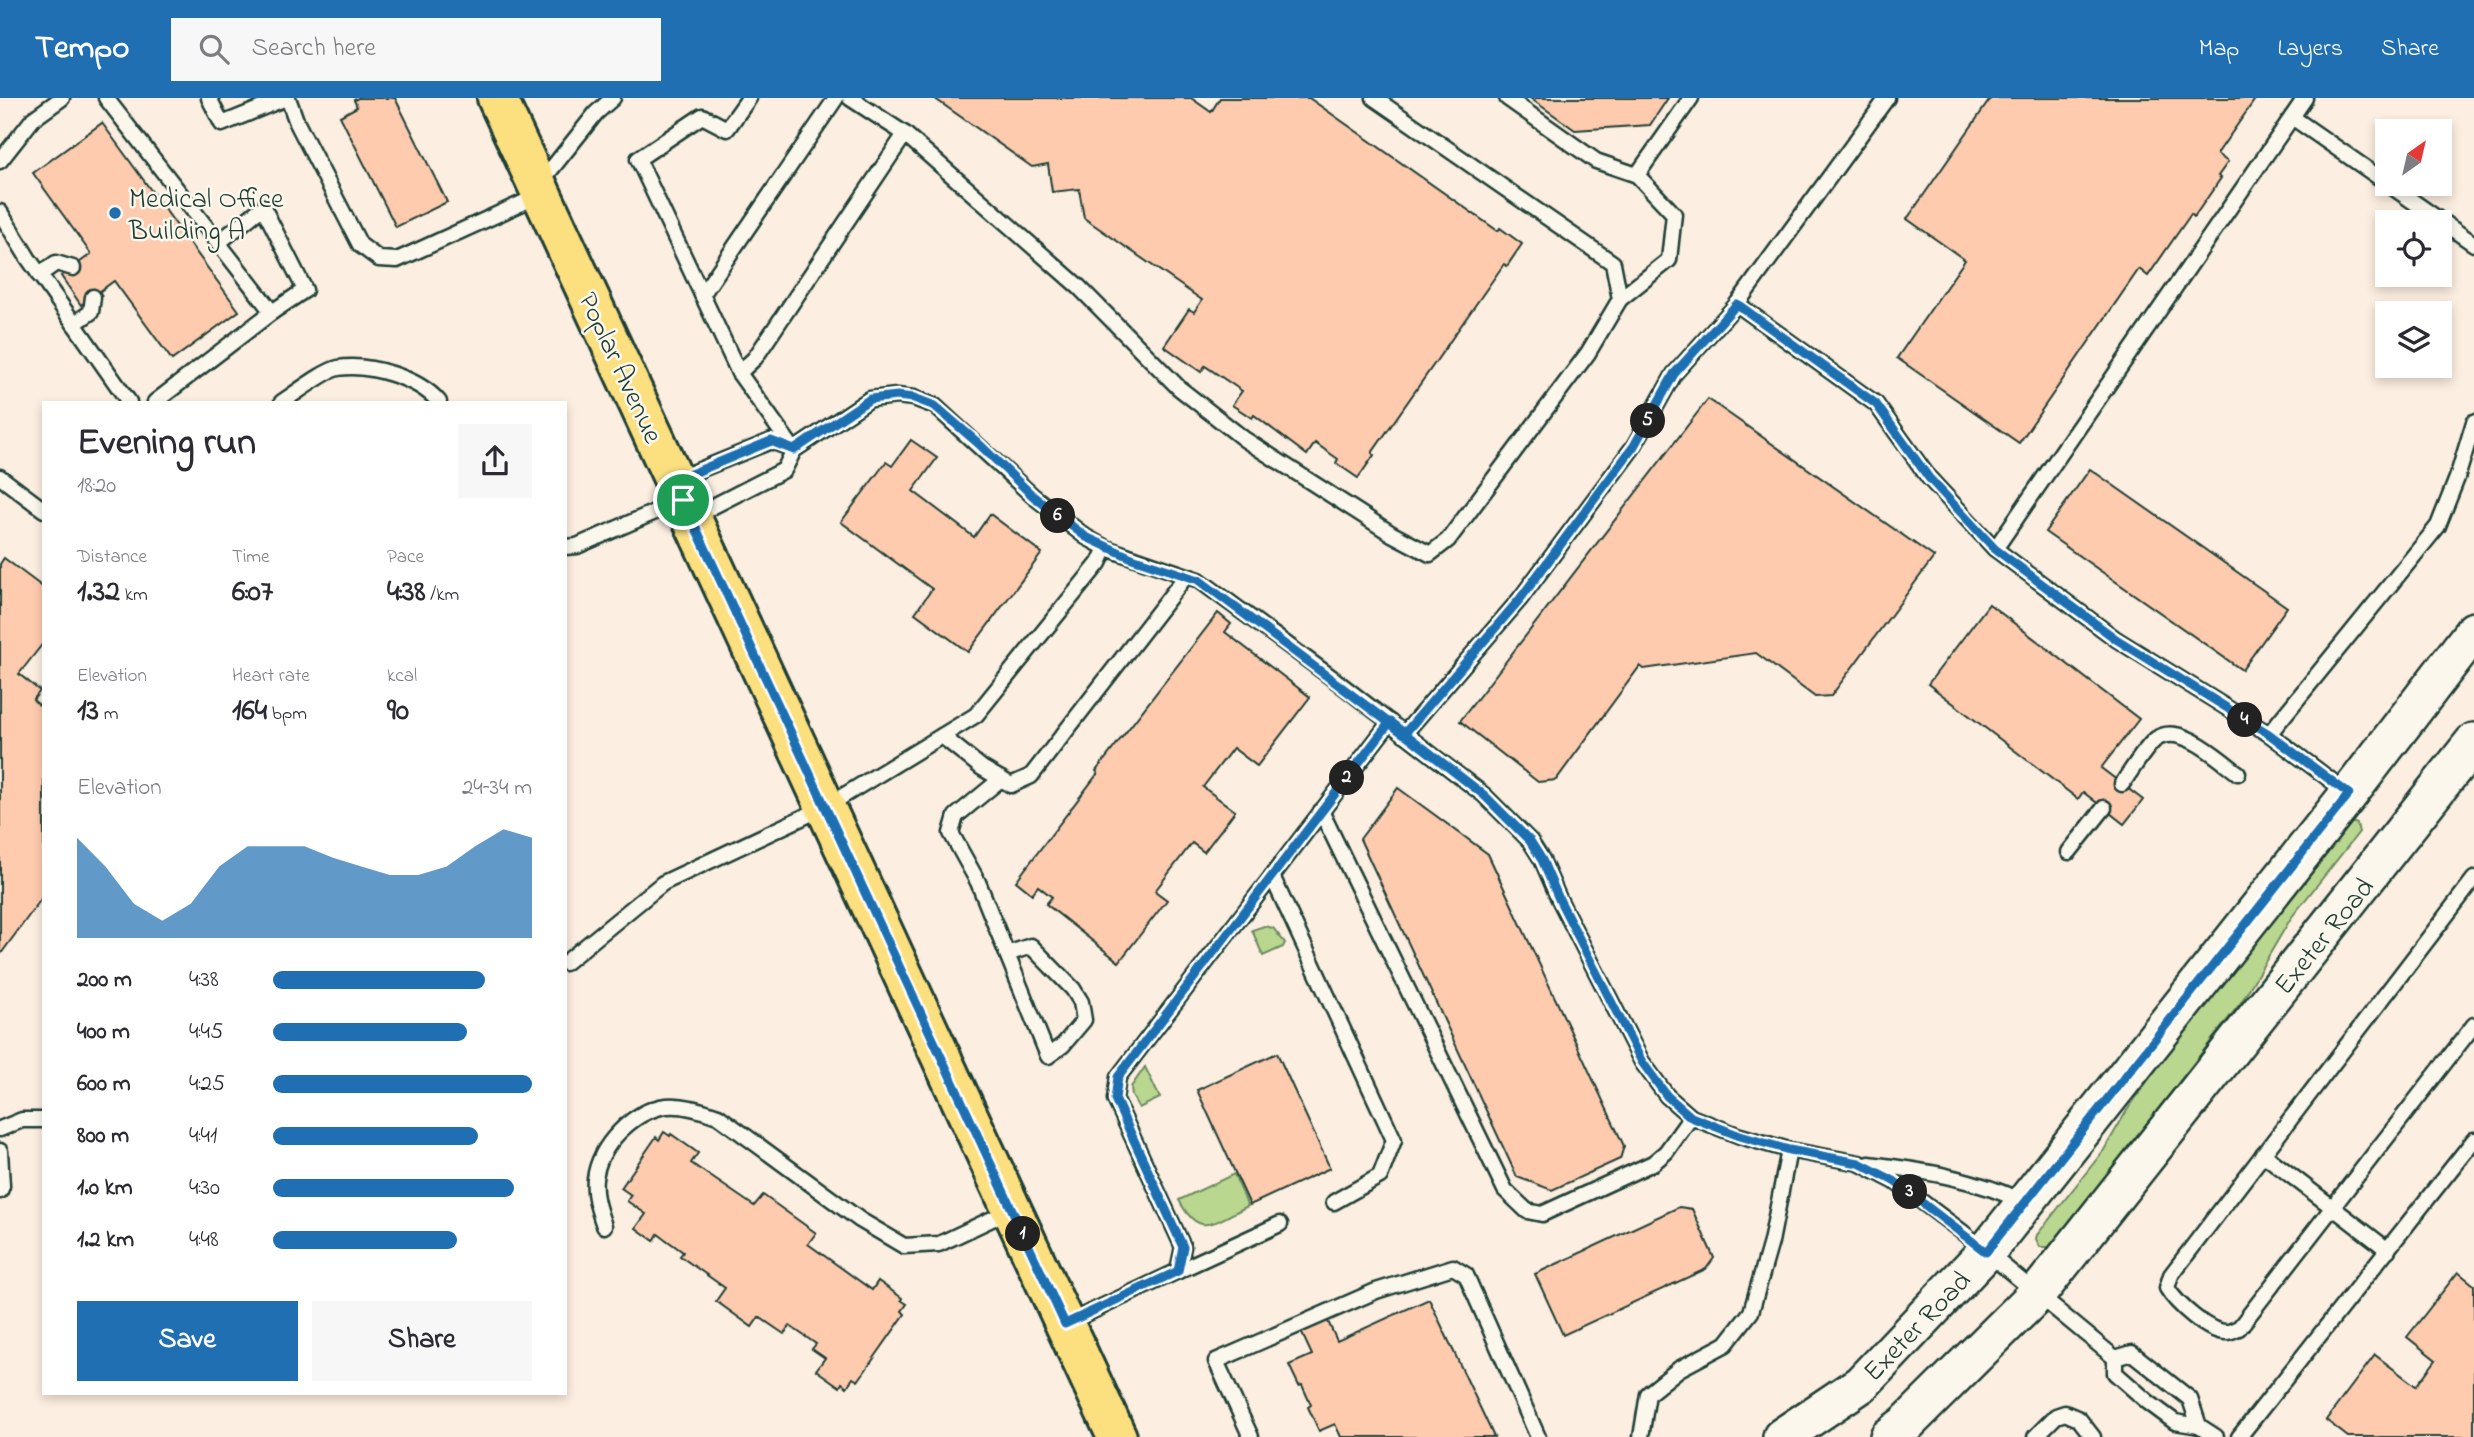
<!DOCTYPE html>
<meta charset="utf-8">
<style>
:root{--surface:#fff;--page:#f7f7f7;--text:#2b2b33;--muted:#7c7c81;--accent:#1f6fb2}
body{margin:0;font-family:"Indie Flower",sans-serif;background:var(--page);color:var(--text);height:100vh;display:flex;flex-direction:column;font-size:26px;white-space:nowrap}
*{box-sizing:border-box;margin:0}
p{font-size:23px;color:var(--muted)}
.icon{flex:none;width:38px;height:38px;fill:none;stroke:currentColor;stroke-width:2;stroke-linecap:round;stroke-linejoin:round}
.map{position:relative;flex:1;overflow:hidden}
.drawer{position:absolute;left:42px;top:303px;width:525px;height:994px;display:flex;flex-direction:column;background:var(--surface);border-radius:0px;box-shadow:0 4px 10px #0003}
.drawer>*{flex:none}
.needle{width:46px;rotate:34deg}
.controls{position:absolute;left:2375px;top:21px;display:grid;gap:14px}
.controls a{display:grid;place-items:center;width:77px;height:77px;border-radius:0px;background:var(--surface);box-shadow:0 4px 10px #0003;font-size:35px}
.pin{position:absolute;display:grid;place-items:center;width:60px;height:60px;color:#fff;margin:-30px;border:4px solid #fff;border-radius:50%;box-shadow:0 2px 7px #0007}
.km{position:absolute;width:35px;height:35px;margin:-18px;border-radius:50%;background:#222;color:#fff;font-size:19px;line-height:35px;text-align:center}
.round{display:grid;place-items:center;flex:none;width:74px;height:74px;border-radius:0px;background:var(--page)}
.overview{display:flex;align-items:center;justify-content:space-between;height:119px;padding:0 35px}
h1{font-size:38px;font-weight:800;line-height:52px}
.figures{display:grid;grid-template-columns:repeat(3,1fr);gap:10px;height:119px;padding:7px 35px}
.figures div{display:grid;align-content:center}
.figures b{font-size:30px;font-weight:800}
.figures small{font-size:19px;font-weight:400}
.figures p{font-size:19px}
.chart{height:196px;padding:14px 35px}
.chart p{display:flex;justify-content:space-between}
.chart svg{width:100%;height:126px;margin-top:7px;fill:var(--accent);opacity:.7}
.button{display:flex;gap:14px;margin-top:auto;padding:14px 35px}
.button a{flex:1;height:80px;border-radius:0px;background:var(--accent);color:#fff;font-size:28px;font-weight:800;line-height:80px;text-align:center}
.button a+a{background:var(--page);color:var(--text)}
ul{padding:0 35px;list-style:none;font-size:23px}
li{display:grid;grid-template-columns:112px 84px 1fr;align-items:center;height:52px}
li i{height:18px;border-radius:9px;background:var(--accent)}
header{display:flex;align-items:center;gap:42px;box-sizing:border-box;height:98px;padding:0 35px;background:var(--accent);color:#fff}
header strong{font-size:33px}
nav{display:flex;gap:38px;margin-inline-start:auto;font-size:24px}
.search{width:490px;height:63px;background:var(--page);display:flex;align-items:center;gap:18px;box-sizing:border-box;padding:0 24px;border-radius:0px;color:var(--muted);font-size:26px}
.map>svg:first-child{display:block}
.green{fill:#b9d78f;stroke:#6c8a62;stroke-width:2}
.building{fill:#fecbae;stroke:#1f3d34;stroke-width:2}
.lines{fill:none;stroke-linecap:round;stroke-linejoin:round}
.service-casing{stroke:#1f3d34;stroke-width:19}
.tertiary-casing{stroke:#1f3d34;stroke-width:42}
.primary-casing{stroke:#1f3d34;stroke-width:44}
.service{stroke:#fbf7ec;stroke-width:14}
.tertiary{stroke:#fbf7ec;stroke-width:37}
.primary{stroke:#fce080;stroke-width:38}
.route-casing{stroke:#fff;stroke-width:14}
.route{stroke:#1f6fb2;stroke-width:9}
.poi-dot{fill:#1f6fb2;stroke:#fbf7ec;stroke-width:2.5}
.labels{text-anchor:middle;stroke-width:5;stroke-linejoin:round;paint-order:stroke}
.poi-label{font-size:28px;fill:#1f3d34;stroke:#fbf7ec;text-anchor:start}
.street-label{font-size:28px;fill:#1f3d34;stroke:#fbf7ec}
</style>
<header>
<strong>Tempo</strong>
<div class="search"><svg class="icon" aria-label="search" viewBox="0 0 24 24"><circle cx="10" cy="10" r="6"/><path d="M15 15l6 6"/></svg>Search here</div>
<nav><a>Map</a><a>Layers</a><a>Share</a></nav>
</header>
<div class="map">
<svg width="2474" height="1339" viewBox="0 0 2474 1339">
<rect width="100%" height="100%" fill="#fceee0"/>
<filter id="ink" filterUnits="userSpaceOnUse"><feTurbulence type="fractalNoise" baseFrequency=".0143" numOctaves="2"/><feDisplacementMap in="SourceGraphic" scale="14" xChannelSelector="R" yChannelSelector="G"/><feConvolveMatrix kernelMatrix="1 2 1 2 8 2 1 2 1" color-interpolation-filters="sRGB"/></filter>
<g filter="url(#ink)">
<g class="green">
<polygon points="2349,723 2357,726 2359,734 2291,820 2242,903 2051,1149 2040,1149 2036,1141 2037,1137 2104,1052 2126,1014 2197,912"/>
<polygon points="1264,828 1273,830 1285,845 1283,849 1263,858 1252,832"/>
<polygon points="1145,969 1160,1000 1139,1010 1132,998 1131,989"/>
<path d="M1234 1076 1248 1108C1215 1123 1200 1143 1179 1102Z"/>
</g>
<g class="building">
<polygon points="358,0 395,0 447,104 396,129 340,18 357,9 354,2"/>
<polygon points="934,0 1191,0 1211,14 1220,0 1309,0 1498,133 1500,130 1522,146 1507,168 1504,166 1372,355 1374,357 1358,380 1336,365 1338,361 1315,345 1307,357 1254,317 1252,320 1232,307 1242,293 1205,268 1201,274 1164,248 1189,211 1194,214 1202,202 1084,120 1079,91 1052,94 1048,66 1032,69"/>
<polygon points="1530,0 1668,0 1650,27 1575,32"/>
<polygon points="1991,0 2256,0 2217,56 2228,64 2218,78 2221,80 2194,119 2191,116 2148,178 2139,171 2019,345 1897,260 1965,162 1907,121"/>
<polygon points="102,25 239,213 172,262 114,183 81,207 61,178 91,156 33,75"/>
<polygon points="1708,301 1934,459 1831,598 1815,599 1756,555 1644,571 1640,568 1556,682 1538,684 1460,623"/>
<polygon points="911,342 937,360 913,393 974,439 990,416 1042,455 968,554 915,515 932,491 841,424 886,364 892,368"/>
<polygon points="2090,371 2287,509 2242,572 2045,434"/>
<polygon points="4,460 44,490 44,544 19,576 40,593 33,602 44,611 44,797 0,857 0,466"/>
<polygon points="1989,506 2139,621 2101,670 2143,702 2124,726 2083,694 2078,701 1928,586"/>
<polygon points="1218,515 1231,526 1225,534 1310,599 1257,668 1233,650 1203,689 1235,713 1204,754 1192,745 1155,793 1167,802 1119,864 1046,806 1052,799 1038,788 1032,796 1016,783 1098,675 1096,673"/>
<polygon points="1398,690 1488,756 1624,1048 1620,1061 1552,1092 1517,1079 1360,741"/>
<polygon points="1277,955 1330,1070 1250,1107 1197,992"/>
<polygon points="664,1034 670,1038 671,1036 698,1055 691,1065 754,1108 763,1097 816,1135 808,1146 872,1192 878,1183 902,1200 901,1202 907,1206 902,1213 905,1216 858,1283 853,1280 847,1289 842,1285 840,1289 816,1272 825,1260 812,1251 816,1246 790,1228 784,1236 759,1219 752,1229 716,1203 725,1190 680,1158 683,1154 658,1136 654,1143 636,1130 646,1116 627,1103 631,1097 621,1090 656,1039 659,1042"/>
<polygon points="1679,1109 1692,1111 1714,1160 1706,1171 1563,1237 1535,1176"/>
<polygon points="2458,1174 2474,1187 2474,1339 2348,1339 2326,1322 2375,1257 2416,1288 2436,1262 2407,1239"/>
<polygon points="1429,1201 1494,1339 1341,1339 1335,1326 1319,1333 1308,1309 1311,1307 1302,1287 1299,1288 1289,1267 1312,1257 1299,1229 1325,1217 1337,1243"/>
</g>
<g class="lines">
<defs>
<g id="service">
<polyline points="106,0 272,214 155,304"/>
<polyline points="209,0 222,26 286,0"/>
<polyline points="288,0 297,25 360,147 379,161 397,162 540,97"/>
<polyline points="749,0 727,31 702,18 638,61 739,275 794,352"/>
<polyline points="850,0 905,36 1079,189 1179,290 1244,341 1392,436 1430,456 1448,442 1588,255 1620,201 1613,165 1374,0"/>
<polyline points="1507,0 1596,63 1637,77 1674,116 1669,162 1620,201"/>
<polyline points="1887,0 1737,206 1876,306 1929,380 1995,451 2116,541 2269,636 2348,695"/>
<polyline points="2292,19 2387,85"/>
<polyline points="0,63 33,21 62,0"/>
<polyline points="1637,77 1691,0"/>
<polyline points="541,84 596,15 613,0"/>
<polyline points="2388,86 2474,146"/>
<polyline points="0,114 28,160 129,304"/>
<polyline points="218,145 263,109 305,192 272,214"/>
<polyline points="39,177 56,165 73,170"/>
<polyline points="702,197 836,0"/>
<polyline points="74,226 91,214 93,199"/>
<polyline points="739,275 755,260 905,36"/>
<path d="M282 304C293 297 326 272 338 270 369 265 419 280 439 304"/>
<polyline points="0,379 44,412"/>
<polyline points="675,382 771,343 793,351"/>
<polyline points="692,419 784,372 794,352 870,301 897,298 914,300 935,308 1033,398 1086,439 1106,450"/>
<polyline points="565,449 577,448 680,403"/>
<polyline points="1995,451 2305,0"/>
<polyline points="1404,636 1520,501 1634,348 1674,276 1737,206"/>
<polyline points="2269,636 2438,428 2457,380 2474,324"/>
<polyline points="942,638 982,670 1011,687 1031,678 1186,478"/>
<polyline points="1001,681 956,718 951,735 978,784 1048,958 1063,947 1084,922 1081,904 1073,891 1031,848 1007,856"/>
<path d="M2122 686C2129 676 2147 647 2156 641 2180 624 2219 661 2238 675"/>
<polyline points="1321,713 1505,1092 1527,1113 1542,1116 1653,1065 1666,1054 1691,1019"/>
<polyline points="2069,754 2104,710"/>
<polyline points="1272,778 1394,1042 1380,1078 1334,1104"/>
<path d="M2474 781 2171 1177 2167 1190C2176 1205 2208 1235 2227 1234 2231 1234 2235 1231 2239 1230L2474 927"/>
<polyline points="565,865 663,785 825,709 976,617 1099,465 1106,450 1199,482 1335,582 1484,697 1530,743 1542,762 1559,801 1642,964 1667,998 1691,1019 1740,1038 1789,1052 1859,1065 1894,1083 1961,1133 2115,1260 2115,1275 2148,1304 2175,1324 2199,1328 2216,1339"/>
<polyline points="0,1031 22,1022 44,1022"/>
<polyline points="0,1053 2,1088 0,1093"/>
<polyline points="2263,1056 2388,1152"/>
<path d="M1869 1066C1921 1072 1978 1081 2025 1105"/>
<path d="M604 1128C599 1113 593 1097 595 1081 599 1047 633 1013 666 1008 683 1006 702 1012 718 1018L860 1122 904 1148 939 1146 1011 1112"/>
<polyline points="1178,1173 1280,1126"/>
<polyline points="1067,1225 1178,1173 1183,1149 1115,1001 1118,979 1390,624"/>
<polyline points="2115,1260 2132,1255 2190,1301 2199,1328"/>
<polyline points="1251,1339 1216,1263 1376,1193 1453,1169 1466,1177 1538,1339"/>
<polyline points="1641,1339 1648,1296 1679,1271 1726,1246 1751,1214 1771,1144 1789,1052"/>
<polyline points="2035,1339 2056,1318 2065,1315 2079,1321 2093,1339"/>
<polyline points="2239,1339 2474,1042"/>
</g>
<g id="tertiary">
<polyline points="1782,1339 1861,1286 1986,1154 2349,696 2474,533"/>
<polyline points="1889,1339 1906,1326 2038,1195 2474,644"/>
</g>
<polyline id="primary" points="497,0 1117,1339"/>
</defs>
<use href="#service" class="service-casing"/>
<use href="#tertiary" class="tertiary-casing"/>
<use href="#primary" class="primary-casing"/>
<use href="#service" class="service"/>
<use href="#tertiary" class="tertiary"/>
<use href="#primary" class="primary"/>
</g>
</g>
<g class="lines" filter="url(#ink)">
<defs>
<polyline id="route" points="683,402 1065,1226 1178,1173 1183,1149 1115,1001 1118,979 1390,624 1484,697 1530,743 1542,762 1559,801 1642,964 1667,998 1691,1019 1740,1038 1789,1052 1859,1065 1894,1083 1986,1154 2349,696 2269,636 2116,541 1995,451 1929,380 1876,306 1737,206 1674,276 1634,348 1520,501 1404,636 1199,482 1132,460 1086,439 1033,398 978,345 935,308 914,300 897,298 870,301 794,352 771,343 674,383 683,402"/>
</defs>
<use href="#route" class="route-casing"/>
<use href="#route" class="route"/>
</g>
<circle class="poi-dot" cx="115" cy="115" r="7"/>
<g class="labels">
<g class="poi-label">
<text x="129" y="109">Medical Office<tspan x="129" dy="32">Building A</tspan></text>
</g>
<g class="street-label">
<text transform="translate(622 269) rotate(65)" y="10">Poplar Avenue</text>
<text transform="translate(2323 837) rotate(-51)" y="10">Exeter Road</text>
<text transform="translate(1916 1227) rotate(-46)" y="10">Exeter Road</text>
</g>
</g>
</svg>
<div class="controls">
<a><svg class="needle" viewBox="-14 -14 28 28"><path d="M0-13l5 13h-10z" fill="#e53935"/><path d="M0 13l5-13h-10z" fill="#7c7c81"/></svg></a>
<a><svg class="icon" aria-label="locate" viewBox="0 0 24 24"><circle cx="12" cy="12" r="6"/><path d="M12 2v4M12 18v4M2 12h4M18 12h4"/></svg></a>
<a><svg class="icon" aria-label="layers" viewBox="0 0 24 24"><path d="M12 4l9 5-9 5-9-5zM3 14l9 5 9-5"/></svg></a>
</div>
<div class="pin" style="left:683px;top:402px;background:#1e9e55"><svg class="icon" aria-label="arrive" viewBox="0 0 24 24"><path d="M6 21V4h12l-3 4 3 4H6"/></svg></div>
<b class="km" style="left:1023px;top:1136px">1</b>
<b class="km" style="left:1347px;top:680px">2</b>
<b class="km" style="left:1910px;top:1094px">3</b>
<b class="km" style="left:2245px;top:622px">4</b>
<b class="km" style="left:1648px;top:323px">5</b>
<b class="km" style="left:1058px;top:418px">6</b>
<section class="drawer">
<div class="overview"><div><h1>Evening run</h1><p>18:20</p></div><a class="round"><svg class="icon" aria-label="share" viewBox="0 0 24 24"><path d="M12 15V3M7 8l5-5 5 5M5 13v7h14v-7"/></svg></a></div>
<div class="figures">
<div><p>Distance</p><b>1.32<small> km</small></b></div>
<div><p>Time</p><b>6:07</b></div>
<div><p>Pace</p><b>4:38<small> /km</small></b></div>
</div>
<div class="figures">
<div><p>Elevation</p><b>13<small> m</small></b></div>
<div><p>Heart rate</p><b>164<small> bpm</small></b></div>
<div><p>kcal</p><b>90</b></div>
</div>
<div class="chart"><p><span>Elevation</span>24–34 m</p>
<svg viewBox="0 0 160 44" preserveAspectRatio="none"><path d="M0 44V9L10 19L20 32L30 38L40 32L50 19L60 12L70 12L80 12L90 16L100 19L110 22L120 22L130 19L140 12L150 6L160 9V44z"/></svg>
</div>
<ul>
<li><b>200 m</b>4:38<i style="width:82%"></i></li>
<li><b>400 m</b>4:45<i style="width:75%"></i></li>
<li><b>600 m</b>4:25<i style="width:100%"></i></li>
<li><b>800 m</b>4:41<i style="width:79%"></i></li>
<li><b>1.0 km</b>4:30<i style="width:93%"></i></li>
<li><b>1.2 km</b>4:48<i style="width:71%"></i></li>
</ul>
<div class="button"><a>Save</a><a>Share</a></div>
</section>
</div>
